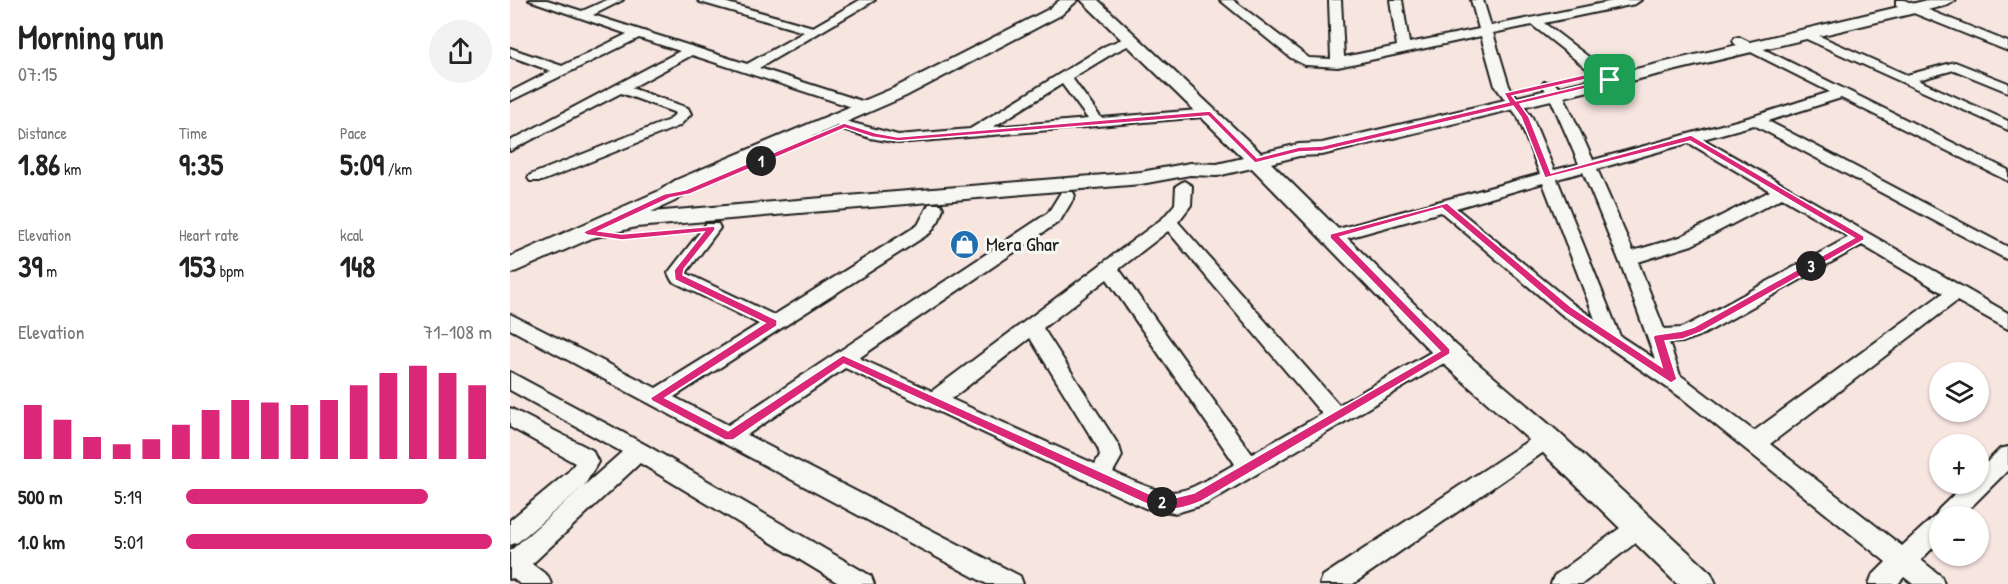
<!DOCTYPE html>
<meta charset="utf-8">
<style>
:root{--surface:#fff;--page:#f2f2f2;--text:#222;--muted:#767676;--accent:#db2777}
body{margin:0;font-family:"Patrick Hand",sans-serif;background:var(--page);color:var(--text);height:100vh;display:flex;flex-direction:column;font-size:22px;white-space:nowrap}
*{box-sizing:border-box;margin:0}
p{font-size:20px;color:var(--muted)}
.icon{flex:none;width:33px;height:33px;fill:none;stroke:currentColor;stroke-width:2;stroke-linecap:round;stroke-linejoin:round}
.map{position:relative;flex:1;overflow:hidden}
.sheet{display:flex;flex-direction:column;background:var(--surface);width:510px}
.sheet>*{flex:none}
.controls{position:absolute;left:1419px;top:362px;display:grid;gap:12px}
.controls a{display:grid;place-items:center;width:60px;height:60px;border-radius:50%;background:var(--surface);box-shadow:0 2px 4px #0004;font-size:30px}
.pin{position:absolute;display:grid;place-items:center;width:51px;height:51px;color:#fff;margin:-26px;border-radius:12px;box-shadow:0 3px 9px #0006}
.km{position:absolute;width:30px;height:30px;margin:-15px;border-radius:50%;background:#222;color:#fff;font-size:16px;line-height:30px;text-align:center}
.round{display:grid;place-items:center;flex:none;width:63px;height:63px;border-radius:32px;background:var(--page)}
.summary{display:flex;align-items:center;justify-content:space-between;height:102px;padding:0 18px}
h1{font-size:33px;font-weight:700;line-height:45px}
.figures{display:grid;grid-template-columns:repeat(3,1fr);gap:9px;height:102px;padding:6px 18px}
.figures div{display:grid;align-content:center}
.figures b{font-size:30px;font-weight:700}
.figures small{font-size:16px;font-weight:400}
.figures p{font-size:16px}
.chart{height:168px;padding:12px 18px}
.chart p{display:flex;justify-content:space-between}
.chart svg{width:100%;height:108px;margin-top:6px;stroke:var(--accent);stroke-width:6}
ul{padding:0 18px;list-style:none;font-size:20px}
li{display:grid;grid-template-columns:96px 72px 1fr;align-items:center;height:45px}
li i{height:15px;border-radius:8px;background:var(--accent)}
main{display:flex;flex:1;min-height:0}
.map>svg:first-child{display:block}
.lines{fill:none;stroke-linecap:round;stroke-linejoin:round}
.street-casing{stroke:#1c1c1c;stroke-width:4}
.secondary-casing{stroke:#1c1c1c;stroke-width:4}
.street{fill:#f6f6f2;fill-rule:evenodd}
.secondary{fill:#f6f6f2;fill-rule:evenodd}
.route{fill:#db2777;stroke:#fff;stroke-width:1.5;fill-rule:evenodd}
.labels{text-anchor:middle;stroke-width:6;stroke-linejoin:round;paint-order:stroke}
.poi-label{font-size:20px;fill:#1c1c1c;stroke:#f6f6f2;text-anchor:start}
</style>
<main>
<section class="sheet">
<div class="summary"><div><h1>Morning run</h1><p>07:15</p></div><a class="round"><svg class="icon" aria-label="share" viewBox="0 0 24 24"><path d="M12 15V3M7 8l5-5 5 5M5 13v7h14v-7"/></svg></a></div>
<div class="figures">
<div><p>Distance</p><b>1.86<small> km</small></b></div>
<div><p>Time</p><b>9:35</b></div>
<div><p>Pace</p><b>5:09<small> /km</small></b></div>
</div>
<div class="figures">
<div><p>Elevation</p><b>39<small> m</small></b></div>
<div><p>Heart rate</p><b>153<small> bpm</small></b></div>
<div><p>kcal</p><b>148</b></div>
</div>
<div class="chart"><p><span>Elevation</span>71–108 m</p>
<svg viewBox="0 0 160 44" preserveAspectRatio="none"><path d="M5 44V22M15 44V28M25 44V35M35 44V38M45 44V36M55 44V30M65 44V24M75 44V20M85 44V21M95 44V22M105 44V20M115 44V14M125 44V9M135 44V6M145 44V9M155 44V14"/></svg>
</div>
<ul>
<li><b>500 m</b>5:19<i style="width:79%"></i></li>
<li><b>1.0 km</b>5:01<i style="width:100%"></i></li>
</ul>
</section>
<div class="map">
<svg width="1498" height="584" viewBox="0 0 1498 584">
<rect width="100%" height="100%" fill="#f7e5e0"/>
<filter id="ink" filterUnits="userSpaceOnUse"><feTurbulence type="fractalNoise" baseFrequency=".0167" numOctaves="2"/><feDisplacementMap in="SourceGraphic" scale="12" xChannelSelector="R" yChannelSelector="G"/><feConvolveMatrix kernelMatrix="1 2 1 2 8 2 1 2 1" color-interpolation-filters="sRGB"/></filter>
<g filter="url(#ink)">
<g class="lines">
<defs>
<g id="street">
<polygon points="19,0 37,0 72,11 97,0 113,0 83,15 237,64 294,32 190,2 188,0 207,0 303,27 350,0 365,0 249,68 361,104 363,107 361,110 351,110 182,55 121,88 178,108 181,114 169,126 32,181 20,181 18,178 20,175 159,120 166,113 111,93 0,151 0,141 170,51 129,38 0,101 0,92 41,71 0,56 0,48 52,66 117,34"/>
<path d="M710 0H723L799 58 821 59 819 0H831L834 57 887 46 880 0H892L899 43 969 29 961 0H973L981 26 1108 0H1131L1125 4 1034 23 1105 77 1107 80 1100 84 1095 83 1022 25 983 33 999 86 1022 117 1044 170 1069 164 1039 95 1032 85 1034 82H1044L1053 94 1083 160 1241 117 1320 92 1225 44 1223 41 1225 38 1229 37 1498 170V181L1331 98 1258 121 1498 247V260L1244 125 1193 139 1498 313V329L1447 301 1260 444 1392 546 1426 515 1429 509 1456 483H1468V471L1490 449 1498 447V470L1452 516H1430V540L1411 560 1431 576 1434 584H1403L1394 577 1388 584H1359L1362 576 1376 562 1172 398 1051 314 931 212 823 242 817 240 815 236 817 232 1030 174 1008 117 985 86 971 36 828 67 795 65 781 58ZM1179 143 1260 191 1170 237 1123 251 1087 169ZM1073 172 1113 270 1145 359 1110 336 1047 179ZM1033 183 1085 319 1063 304 946 208ZM1272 198 1339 237 1180 324 1171 328 1154 329 1128 262 1182 245ZM1352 245 1433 293 1244 431 1170 375 1159 343 1173 342 1194 334Z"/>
<polygon points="1386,0 1394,0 1498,42 1498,51 1386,6"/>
<polygon points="1296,30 1397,75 1445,62 1498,83 1498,92 1444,70 1408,80 1498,121 1498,130 1292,37 1290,34"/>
<path d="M622 35 626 36 628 39 626 42 605 52 562 78 591 118 700 109 707 113 705 116 388 143 360 138 330 128 328 125 335 121 388 135 460 129 595 46ZM552 84 578 119 483 127Z"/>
<path d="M674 181 682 186 681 205 668 222 829 405 930 347 937 345 944 347 947 352 944 357 696 504 666 513 635 508 335 368 237 435 510 576 513 584H477L0 329V314L146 388 249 324 162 281 158 273 196 224H208L210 228 176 273 264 315 408 225 419 204H431L433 208 429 220 420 233 164 397 218 425 538 213 551 192H563L565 196 550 221 349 358 422 391 653 218 665 204 666 186ZM658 231 812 414 742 454 609 269ZM597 279 725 464C665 498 667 501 603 472L612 456 609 446 533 328ZM520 338 588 448 590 455 585 464 441 399Z"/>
<polygon points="0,372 136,445 361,576 364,584 330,584 130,463 22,564 38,576 41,584 10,584 2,578 0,579 0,551 112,452 0,390"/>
<polygon points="0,408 82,450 88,462 74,486 8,542 0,545 0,520 58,472 65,463 0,427"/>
<polygon points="1037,430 1044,433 1048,439 1044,445 843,584 810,584 813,576 1030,433"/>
<polygon points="1129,516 1137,520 1141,527 1137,534 1072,584 1041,584 1044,576 1121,520"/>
</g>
<polygon id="secondary" points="550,0 568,0 551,15 396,96 180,190 165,201 141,212 631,172 680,163 707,164 733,158 571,0 588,0 751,153 789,144 812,143 1418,0 1446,0 1438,5 812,155 789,156 761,163 946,345 1047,431 1201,573 1206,584 1167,584 1027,447 928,359 742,168 707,176 680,175 631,184 126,227 82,238 0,274 0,257 149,191 166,180 384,88 539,9"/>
</defs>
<use href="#street" class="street-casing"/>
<use href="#secondary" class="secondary-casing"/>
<use href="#street" class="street"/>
<use href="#secondary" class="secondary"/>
</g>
</g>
<path class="route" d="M1091 71 1103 79V82L1010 104 1019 117 1041 173 1181 135 1354 236V240L1191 332 1173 339 1155 341 1167 379 1161 383 1054 312 932 208 830 237 940 349V354L692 501C674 509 659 512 639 505L334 364 223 440H215L142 401 140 398 255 323 165 280 164 270 194 232 112 240 77 235 73 232 154 194 175 190 334 123 366 133 388 137 700 111 747 158 789 147 812 146 999 102 994 93ZM1090 76 1094 80 1006 101 1002 96ZM1003 106 1011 117 1035 178 1180 141 1344 238 1184 327 1172 331 1145 335 1143 337 1152 367 1061 307 937 203 820 234V238L930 351 684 493 660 499 644 496 333 355 218 431 155 398 267 326V320L173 275 174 269 205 230V226L112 234 89 231 160 198 180 194 335 128 362 137 388 141 698 116 745 163 789 152 812 151Z"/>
<defs>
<symbol id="shop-disc" viewBox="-11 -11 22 22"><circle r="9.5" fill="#1f6fb2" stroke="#f6f6f2"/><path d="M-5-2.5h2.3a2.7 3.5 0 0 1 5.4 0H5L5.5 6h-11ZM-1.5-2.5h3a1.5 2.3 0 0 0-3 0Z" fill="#fff"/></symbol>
</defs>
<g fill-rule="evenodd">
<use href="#shop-disc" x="438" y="228" width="33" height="33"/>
</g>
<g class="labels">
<g class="poi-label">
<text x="476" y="251">Mera Ghar</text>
</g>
</g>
</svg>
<div class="controls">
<a><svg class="icon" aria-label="layers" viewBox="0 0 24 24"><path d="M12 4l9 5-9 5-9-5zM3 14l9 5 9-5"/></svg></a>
<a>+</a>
<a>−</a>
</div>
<div class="pin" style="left:1100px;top:80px;background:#1e9e55"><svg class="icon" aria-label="arrive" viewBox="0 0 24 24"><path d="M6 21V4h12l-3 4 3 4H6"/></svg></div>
<b class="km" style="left:251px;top:161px">1</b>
<b class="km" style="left:652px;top:502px">2</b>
<b class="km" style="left:1301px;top:266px">3</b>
</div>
</main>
